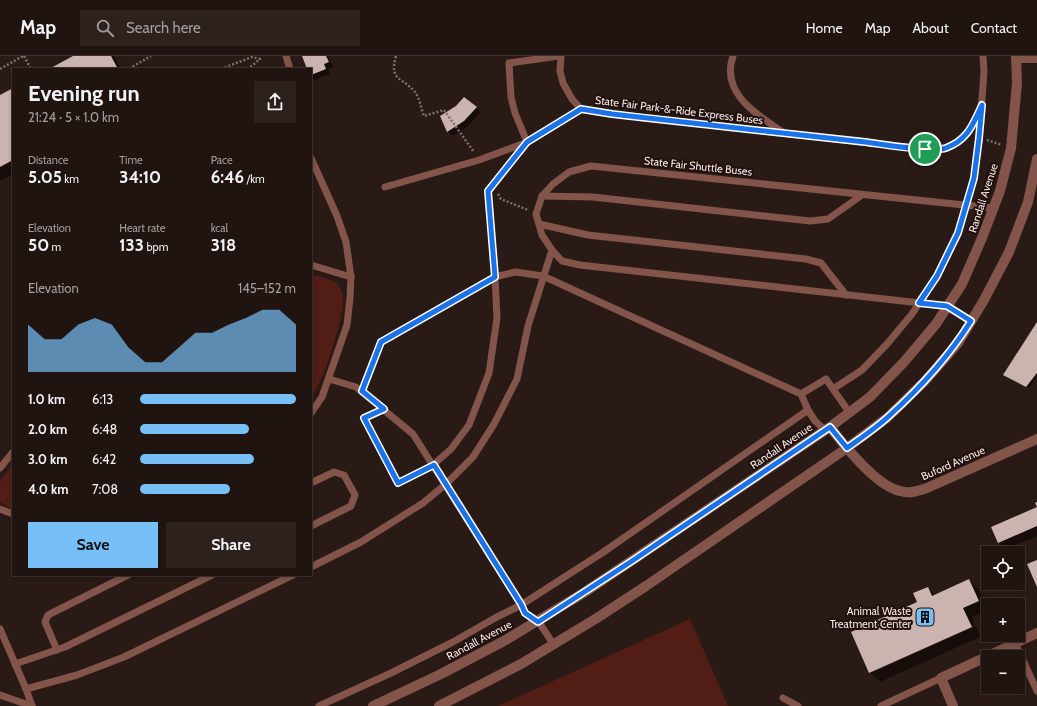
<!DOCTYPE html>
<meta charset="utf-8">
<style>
:root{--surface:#201410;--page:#2d211e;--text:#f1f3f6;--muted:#a29e9f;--line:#3d3330;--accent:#77c0f7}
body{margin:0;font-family:Cabin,sans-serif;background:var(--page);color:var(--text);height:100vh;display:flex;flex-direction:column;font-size:15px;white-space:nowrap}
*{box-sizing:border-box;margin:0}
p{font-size:13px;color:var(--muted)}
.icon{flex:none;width:22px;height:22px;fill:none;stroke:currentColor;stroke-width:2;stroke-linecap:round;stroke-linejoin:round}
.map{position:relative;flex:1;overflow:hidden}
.drawer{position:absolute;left:12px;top:12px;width:300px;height:508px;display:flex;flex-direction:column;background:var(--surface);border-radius:0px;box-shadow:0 2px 6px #0003,0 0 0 1px var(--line)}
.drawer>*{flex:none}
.buttons{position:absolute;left:981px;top:490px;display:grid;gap:8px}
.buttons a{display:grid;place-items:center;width:44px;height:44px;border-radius:0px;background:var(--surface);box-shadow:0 2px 6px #0003,0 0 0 1px var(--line);font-size:20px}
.pin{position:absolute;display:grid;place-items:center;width:34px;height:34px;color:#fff;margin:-17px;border:2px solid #fff;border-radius:50%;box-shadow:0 1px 4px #0007}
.round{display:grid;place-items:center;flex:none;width:42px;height:42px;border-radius:0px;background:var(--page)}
.headline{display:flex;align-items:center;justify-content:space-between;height:68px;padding:0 16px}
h1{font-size:22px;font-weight:700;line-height:30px}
.stats{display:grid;grid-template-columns:repeat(3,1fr);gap:6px;height:68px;padding:4px 16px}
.stats div{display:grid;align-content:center}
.stats b{font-size:17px;font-weight:700}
.stats small{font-size:11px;font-weight:400}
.stats p{font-size:11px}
.chart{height:112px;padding:8px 16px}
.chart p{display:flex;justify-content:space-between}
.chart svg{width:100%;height:72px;margin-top:4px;fill:var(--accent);opacity:.7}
.cta{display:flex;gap:8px;margin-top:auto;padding:8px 16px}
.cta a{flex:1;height:46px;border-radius:0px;background:var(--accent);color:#111;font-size:16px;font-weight:700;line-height:46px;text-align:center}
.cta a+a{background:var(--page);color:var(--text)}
ul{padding:0 16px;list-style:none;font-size:13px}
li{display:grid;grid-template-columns:64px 48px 1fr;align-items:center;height:30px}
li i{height:10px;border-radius:5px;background:var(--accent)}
header{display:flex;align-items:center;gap:24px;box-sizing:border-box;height:56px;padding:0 20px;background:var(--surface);border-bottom:1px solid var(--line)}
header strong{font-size:19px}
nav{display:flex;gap:22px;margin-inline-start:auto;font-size:14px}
.search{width:280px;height:36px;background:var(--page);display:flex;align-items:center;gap:10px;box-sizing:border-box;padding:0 14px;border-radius:0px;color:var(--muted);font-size:15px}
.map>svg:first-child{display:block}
.green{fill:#521d14}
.shadow{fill:#0007}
.building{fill:#cbb4af}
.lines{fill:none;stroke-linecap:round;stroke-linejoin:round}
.path{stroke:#7e6f6c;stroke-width:2.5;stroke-dasharray:2 2;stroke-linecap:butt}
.service{stroke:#82544a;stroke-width:7}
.minor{stroke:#82544a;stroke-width:10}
.route-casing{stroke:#fff;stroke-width:8}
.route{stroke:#1a73e8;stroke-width:5}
.labels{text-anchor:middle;stroke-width:4;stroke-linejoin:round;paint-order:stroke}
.street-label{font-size:11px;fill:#f4e7e5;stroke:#20100d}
.poi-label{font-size:11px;fill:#f4e7e5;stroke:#20100d;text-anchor:end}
</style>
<header>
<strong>Map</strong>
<div class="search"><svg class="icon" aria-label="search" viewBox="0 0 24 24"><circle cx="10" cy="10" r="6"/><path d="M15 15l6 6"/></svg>Search here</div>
<nav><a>Home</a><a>Map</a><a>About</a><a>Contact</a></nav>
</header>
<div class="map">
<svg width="1037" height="650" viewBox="0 0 1037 650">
<rect width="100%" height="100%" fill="#2a1a16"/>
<g class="green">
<path d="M311 218C320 221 333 223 339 230 341 234 343 238 343 242 345 257 329 304 323 319 320 327 315 334 311 341Z"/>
<polygon points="13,407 13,454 0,446 0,425"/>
<polygon points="690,563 728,650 498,650"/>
</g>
<g class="shadow">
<polygon points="76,0 114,0 121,13 52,13"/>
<polygon points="303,0 328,0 333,11 328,13 330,18 315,24 311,20 311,13 308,13"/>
<polygon points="13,34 13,118 0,125 0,41"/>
<polygon points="476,52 481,56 468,70 453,80 448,76 442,61"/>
<polygon points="1037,268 1037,321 1029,332 1004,319"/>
<polygon points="1037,452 1037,480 1006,493 999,486"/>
<polygon points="969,524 979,534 988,554 972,561 975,569 873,614 873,616 976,570 980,581 880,626 870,616 927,532 935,539"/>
</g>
<g class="building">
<polygon points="73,0 111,0 118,13 49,13"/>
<polygon points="302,0 326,0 329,6 324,8 326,13 311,19 311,13 307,13"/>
<polygon points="13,32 13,104 0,111 0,39"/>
<polygon points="464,41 477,51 464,65 447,76 440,60 456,50"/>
<polygon points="1037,266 1037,317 1026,331 1003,319"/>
<polygon points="1037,446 1037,470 998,487 991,471 1037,451 1035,447"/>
<polygon points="1037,504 1037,531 1027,508"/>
<polygon points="969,523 979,545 963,552 972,571 869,617 851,576 917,546 913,537 928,531 932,540"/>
</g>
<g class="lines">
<g class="path">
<polyline points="24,0 31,13"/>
<path d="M396 0C389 26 402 20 415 36 420 42 421 53 424 60L444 54 474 96"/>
<polyline points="0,13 23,0"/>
<polyline points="130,13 130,12 151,0"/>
<polyline points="221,13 252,1 260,3 248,13"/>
<polyline points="987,84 1002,89"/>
<polyline points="498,138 501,143 528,154"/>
</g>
<g class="service">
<polyline points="286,0 290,13"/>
<polyline points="559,0 509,7 511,41 515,57 527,86 581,53"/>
<polyline points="561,0 560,15 563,27 572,43 581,53 612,58 925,93 945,92 955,87 968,77 980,53"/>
<path d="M733 0C720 38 758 59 784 77"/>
<polyline points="527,86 488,135 495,221 515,216 543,220 801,338"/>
<polyline points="311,102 337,160 346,186 351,221 350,242 347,269 322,341 311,357"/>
<polyline points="385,131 479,104 525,87"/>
<polyline points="542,140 593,141 810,165 828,163 862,139"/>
<polyline points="539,168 588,179 806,203 821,207 846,239"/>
<polyline points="311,209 351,221"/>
<polyline points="971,265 947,250 580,209 562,205 552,194 542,179 536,158 542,140 553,128 569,116 591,110 993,152"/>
<polyline points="329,323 356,331 413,378 521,549 525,557 538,565 554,589"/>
<polyline points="833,333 849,356"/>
<polyline points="362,335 381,286 495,221 497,262 489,317 469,369 451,393 433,409 398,427 364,363 384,353"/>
<polyline points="808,354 815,365 825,374"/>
<polyline points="0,412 13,396"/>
<polyline points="311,427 334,416 344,419 355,439 351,450 311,470"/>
<polyline points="0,453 13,458"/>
<polyline points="311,511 361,486 423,447 446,428 473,401 494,368 517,323 528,270 552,194"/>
<polyline points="0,573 26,633 32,650"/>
<polyline points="1015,587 1037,635"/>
<polyline points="57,594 45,566 48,559 128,519"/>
<polyline points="15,608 65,591 212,519"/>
<polyline points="26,633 77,619 124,601 293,519"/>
<polyline points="0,639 32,650"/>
<polyline points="783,642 798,650"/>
<polyline points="319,650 391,617 453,586 495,562 521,549 602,497 808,354 801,338 826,323 833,333 862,314 887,288 912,258 937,220 958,177 974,122 979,82 984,16 983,0"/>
<polyline points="881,650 941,622"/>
</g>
<g class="minor">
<polyline points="1016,2 1037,2"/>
<path d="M830 371C845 390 876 430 900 435 909 438 918 435 927 432L1037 383"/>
<polyline points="373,650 441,618 504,585 585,536 830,371 870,341 904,306 936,268 962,228 982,182 1000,135 1011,92 1017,27 1016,0"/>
<polyline points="439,650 521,608 597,562 646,530 847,392 888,361 925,325 958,287 984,244 1009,196 1028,146 1037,103"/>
<polyline points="953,650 941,622 1037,577"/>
</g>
</g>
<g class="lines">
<defs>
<path id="route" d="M982 49 979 82 974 122 958 177 937 220 919 247 947 250 971 265C949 300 920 332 889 360 876 372 861 382 847 392L830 371 632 505 538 566 525 557 521 548 434 409 398 427 364 362 384 353 362 335 381 286 495 221 488 135 527 86 581 53 612 58C696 68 780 77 865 86 882 88 932 97 946 92 968 84 973 68 982 49Z"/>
</defs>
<use href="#route" class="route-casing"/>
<use href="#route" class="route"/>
</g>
<defs>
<symbol id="building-square" viewBox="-11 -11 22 22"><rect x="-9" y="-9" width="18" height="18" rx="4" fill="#77c0f7" stroke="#20100d"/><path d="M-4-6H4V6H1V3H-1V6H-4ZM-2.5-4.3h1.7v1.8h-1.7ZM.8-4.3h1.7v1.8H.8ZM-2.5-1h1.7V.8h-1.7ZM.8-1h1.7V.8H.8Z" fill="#111"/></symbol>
</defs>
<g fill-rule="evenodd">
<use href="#building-square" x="914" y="550" width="22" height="22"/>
</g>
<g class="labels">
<g class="street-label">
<text transform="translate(679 54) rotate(7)" y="4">State Fair Park-&amp;-Ride Express Buses</text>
<text transform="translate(698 110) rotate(6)" y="4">State Fair Shuttle Buses</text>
<text transform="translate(983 142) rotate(-72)" y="4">Randall Avenue</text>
<text transform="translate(781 390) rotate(-34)" y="4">Randall Avenue</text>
<text transform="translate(953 407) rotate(-24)" y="4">Buford Avenue</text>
<text transform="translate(479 584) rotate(-28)" y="4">Randall Avenue</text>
</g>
<g class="poi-label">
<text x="911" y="559">Animal Waste<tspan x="911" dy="13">Treatment Center</tspan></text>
</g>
</g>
</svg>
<div class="buttons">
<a><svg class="icon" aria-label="locate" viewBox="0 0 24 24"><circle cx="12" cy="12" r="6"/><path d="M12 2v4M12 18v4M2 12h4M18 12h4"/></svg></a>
<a>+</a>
<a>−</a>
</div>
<div class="pin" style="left:925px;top:93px;background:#1e9e55"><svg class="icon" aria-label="arrive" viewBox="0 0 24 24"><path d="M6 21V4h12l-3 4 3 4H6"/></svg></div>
<section class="drawer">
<div class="headline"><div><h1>Evening run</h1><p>21:24 · 5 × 1.0 km</p></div><a class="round"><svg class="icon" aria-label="share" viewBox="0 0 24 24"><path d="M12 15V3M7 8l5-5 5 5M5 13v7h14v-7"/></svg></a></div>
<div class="stats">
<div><p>Distance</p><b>5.05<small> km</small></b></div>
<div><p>Time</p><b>34:10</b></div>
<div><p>Pace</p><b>6:46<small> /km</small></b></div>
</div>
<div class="stats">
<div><p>Elevation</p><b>50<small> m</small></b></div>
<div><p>Heart rate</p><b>133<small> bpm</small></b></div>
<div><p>kcal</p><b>318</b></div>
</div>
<div class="chart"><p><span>Elevation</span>145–152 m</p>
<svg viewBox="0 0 160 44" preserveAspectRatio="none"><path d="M0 44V15L10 24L20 24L30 15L40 11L50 15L60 29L70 38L80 38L90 29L100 20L110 20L120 15L130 11L140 6L150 6L160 15V44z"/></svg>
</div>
<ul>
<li><b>1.0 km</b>6:13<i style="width:100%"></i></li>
<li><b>2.0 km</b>6:48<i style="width:70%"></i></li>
<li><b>3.0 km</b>6:42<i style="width:73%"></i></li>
<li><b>4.0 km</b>7:08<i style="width:58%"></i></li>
</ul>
<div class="cta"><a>Save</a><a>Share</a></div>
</section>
</div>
